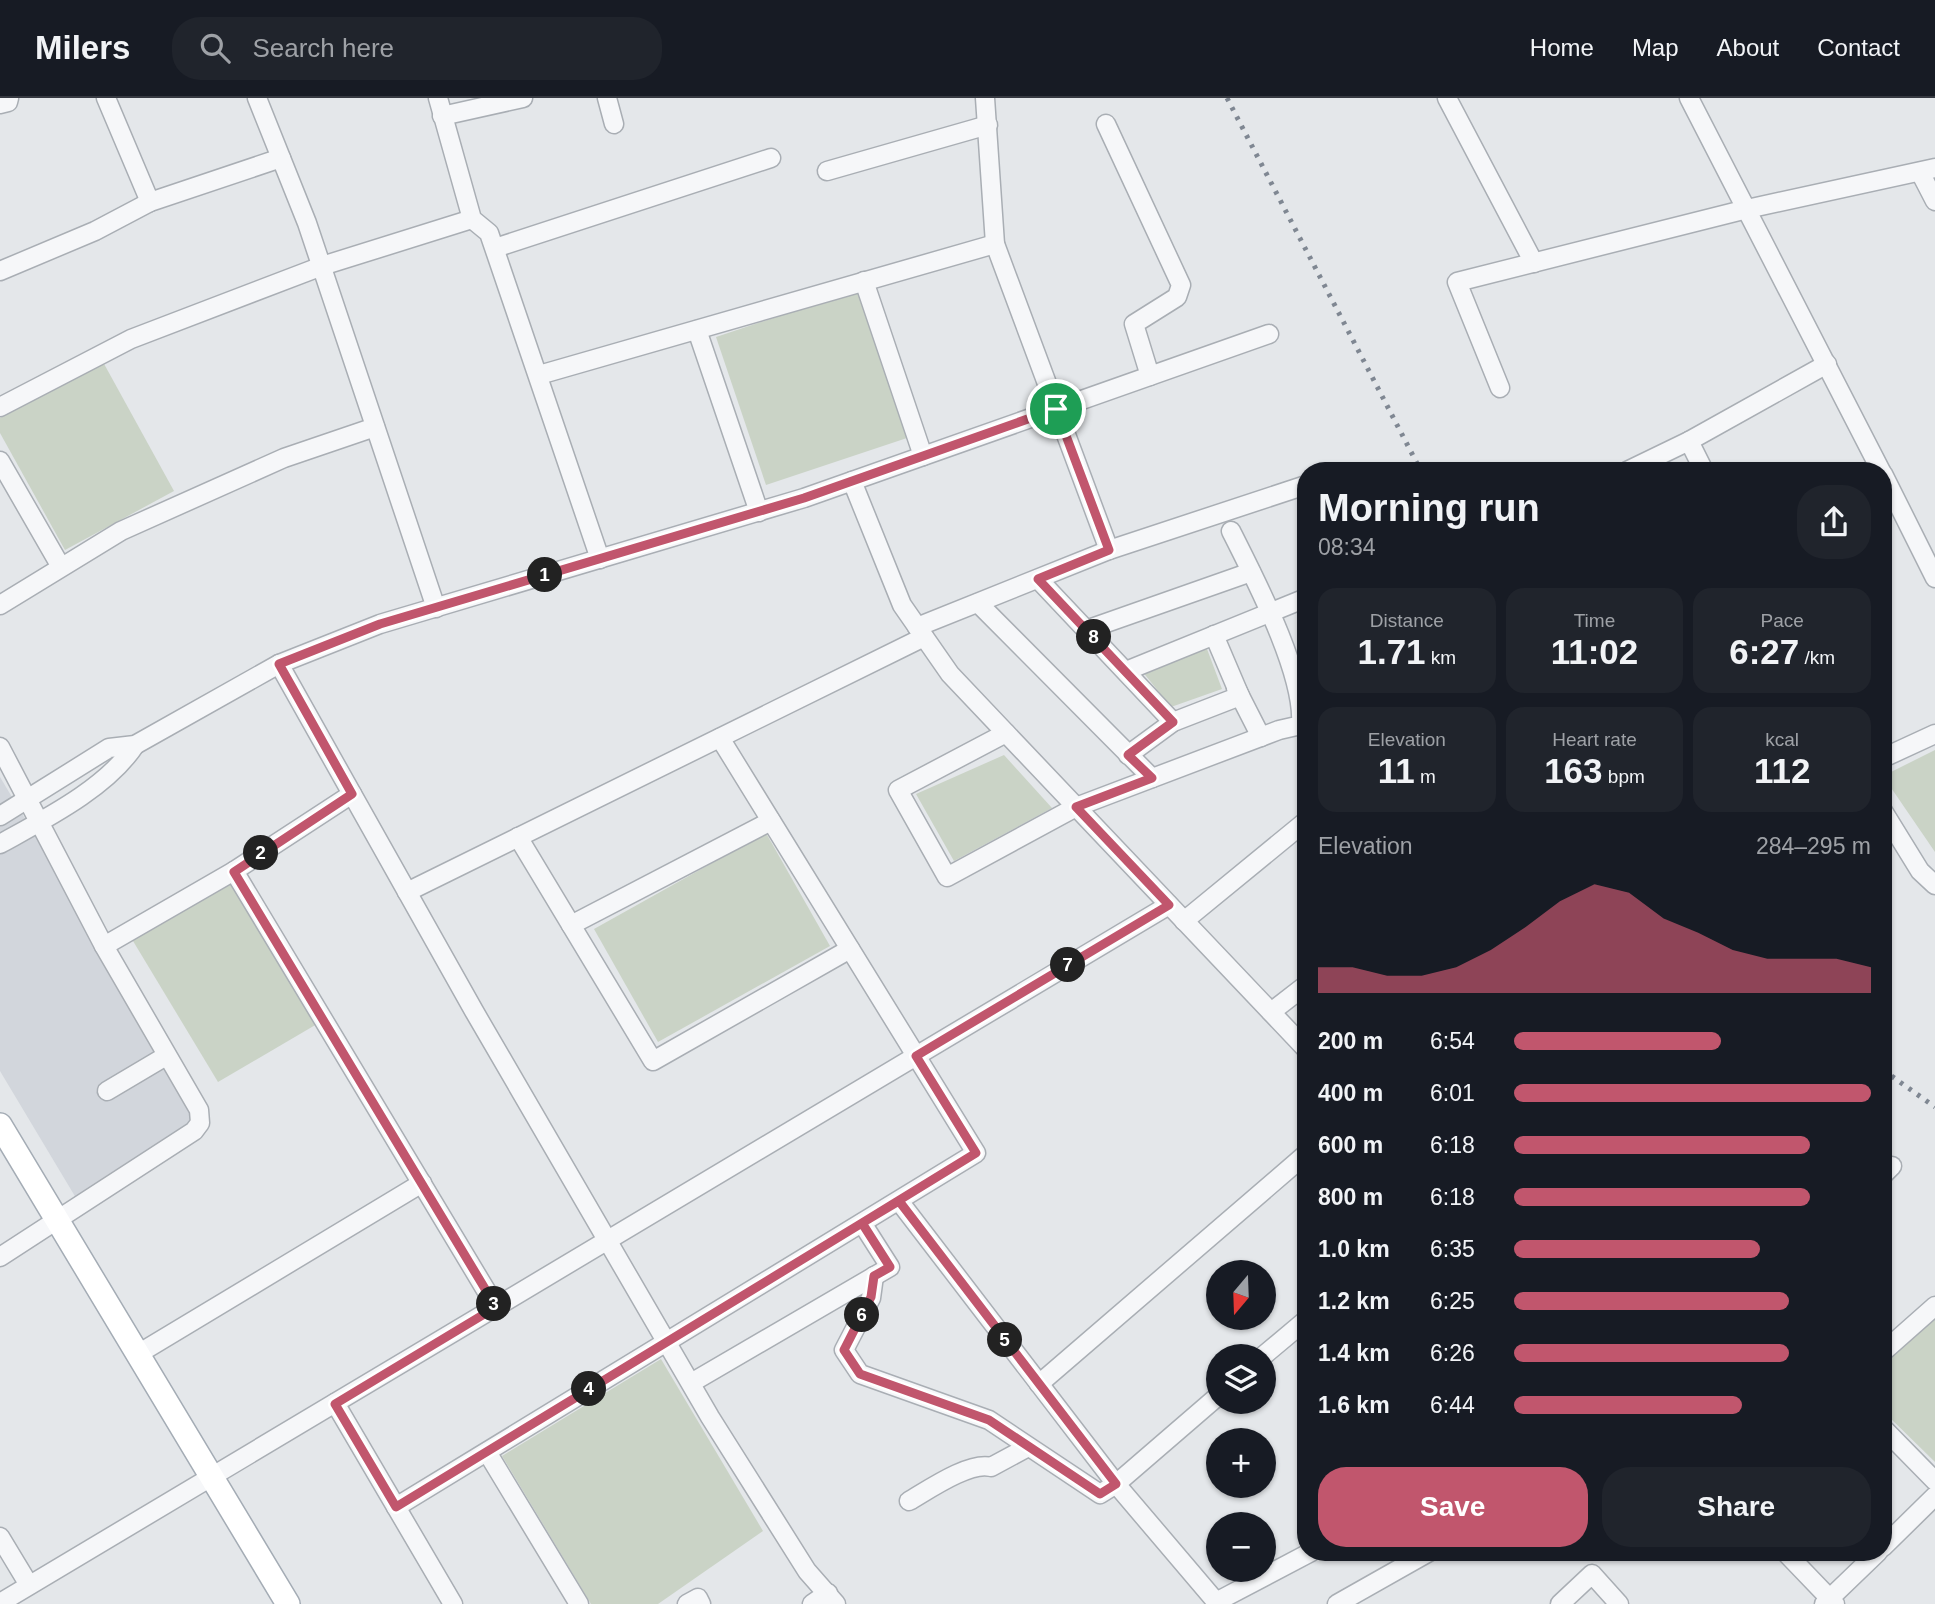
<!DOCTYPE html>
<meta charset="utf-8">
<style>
:root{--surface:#171b24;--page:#20242c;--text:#f1f3f6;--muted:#9ea1a6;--line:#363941;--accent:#c1566d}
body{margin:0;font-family:Helvetica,sans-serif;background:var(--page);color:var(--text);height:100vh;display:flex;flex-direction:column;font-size:26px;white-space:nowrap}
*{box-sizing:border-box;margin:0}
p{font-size:23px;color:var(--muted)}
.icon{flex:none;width:38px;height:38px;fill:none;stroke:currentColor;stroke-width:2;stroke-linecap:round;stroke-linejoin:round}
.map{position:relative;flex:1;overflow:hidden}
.sheet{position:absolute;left:1297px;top:364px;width:595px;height:1099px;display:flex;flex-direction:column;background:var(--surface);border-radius:28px;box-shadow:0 2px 5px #0004}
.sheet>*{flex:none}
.needle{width:46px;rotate:199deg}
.buttons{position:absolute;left:1206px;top:1162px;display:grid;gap:14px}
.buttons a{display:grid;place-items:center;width:70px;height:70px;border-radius:50%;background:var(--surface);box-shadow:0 2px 5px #0004;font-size:35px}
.pin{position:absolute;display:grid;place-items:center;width:60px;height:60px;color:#fff;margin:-30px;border:4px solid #fff;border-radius:50%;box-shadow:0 2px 7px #0007}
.km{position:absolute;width:35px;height:35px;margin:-18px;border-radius:50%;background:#222;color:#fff;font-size:19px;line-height:35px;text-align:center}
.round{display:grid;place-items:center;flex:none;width:74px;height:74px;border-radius:28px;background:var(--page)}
.summary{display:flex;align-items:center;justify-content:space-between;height:119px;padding:0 21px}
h1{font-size:38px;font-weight:700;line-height:52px}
.metrics{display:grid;grid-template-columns:repeat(3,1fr);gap:10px;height:119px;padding:7px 21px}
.metrics div{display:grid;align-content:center;border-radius:18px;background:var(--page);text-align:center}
.metrics b{font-size:35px;font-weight:700}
.metrics small{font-size:19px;font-weight:400}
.metrics p{font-size:19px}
.chart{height:196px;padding:14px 21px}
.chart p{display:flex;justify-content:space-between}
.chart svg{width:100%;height:126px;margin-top:7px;fill:var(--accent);opacity:.7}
.primary-button{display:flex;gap:14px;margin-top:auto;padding:14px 21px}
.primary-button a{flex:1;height:80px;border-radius:28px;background:var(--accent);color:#fff;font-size:28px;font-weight:700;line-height:80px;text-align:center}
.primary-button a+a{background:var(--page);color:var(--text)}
ul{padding:0 21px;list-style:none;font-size:23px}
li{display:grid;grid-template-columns:112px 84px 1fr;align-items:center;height:52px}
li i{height:18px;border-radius:9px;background:var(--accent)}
header{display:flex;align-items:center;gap:42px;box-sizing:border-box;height:98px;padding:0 35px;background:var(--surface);border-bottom:2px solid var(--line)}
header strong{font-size:33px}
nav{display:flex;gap:38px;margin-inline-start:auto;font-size:24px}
.search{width:490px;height:63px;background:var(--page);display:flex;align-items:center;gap:18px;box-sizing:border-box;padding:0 24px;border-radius:28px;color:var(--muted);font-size:26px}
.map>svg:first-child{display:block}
.built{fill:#d2d6dc}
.green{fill:#cad3c6}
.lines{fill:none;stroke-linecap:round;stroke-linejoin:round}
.minor-casing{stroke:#a9aeb4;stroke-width:21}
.major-casing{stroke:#a4acb5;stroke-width:26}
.minor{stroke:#f6f7f9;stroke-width:18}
.major{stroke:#fff;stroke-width:23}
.rail{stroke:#7f8792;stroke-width:5;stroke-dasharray:3.5 7;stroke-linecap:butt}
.route-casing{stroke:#fff;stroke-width:14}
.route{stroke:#c1566d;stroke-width:9}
</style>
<header>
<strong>Milers</strong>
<div class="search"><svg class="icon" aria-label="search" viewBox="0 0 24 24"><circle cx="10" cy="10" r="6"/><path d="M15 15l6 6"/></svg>Search here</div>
<nav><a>Home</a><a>Map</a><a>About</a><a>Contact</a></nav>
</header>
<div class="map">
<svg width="1935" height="1506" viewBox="0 0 1935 1506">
<rect width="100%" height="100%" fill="#e4e7ea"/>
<polygon class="built" points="0,679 202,1016 76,1100 0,973"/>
<g class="green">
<polygon points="858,192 907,340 766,387 716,239"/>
<polygon points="103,264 174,393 65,452 0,335 0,320"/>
<polygon points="1207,551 1222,591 1171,609 1142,573"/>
<polygon points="1935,652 1935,754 1883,678"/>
<polygon points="1004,657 1052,710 954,763 916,696"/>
<polygon points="766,735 830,848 658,944 594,831"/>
<polygon points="228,779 317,926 218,984 130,838"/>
<polygon points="1935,1217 1935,1364 1883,1313 1883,1268"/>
<polygon points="661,1261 763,1433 658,1506 591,1506 502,1358"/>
</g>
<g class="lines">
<defs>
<g id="minor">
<polyline points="106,0 150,104"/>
<polyline points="257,0 307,125 436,510"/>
<polyline points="438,0 472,121 489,135 600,461"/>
<polyline points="607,0 614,26"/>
<polyline points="985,0 995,146 1109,452"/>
<polyline points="1447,0 1534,165"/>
<polyline points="1689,0 1881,373"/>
<polyline points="0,6 8,4 9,0"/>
<polyline points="442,18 523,0"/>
<polyline points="1106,26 1181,187 1177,199 1134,226 1150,278"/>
<polyline points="827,73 988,27"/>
<polyline points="1920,74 1935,103"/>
<polyline points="495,150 771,60"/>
<polyline points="0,173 95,133 150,104 281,60"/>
<polyline points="864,183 923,358"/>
<polyline points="697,232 759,414"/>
<polyline points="539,277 995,146"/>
<polyline points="1500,290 1457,184 1747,111 1935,70"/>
<polyline points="0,309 131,241 322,168 472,121"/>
<polyline points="1689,343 1704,373"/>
<polyline points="0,363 61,469"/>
<polyline points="1627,373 1689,343 1827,266"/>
<polyline points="1883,376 1935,480"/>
<polyline points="852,383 902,507 950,576 1306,951"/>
<polyline points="1038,481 1173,624"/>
<polyline points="978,505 1152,680"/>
<polyline points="0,507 121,433 284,360 375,329"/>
<polyline points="917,529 1109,452 1306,387"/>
<polyline points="1086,532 1251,474"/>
<polyline points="279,566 474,913 710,1319 807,1473 836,1506"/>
<polyline points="1126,573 1306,500"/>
<polyline points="1236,590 1261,639"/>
<path d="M1006 635 898 692 947 779 1076 709 1279 632 1301 627C1305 576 1255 481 1231 433"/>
<polyline points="0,649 104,848 199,1012 200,1025 194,1033 0,1159"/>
<polyline points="1128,657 1173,624 1240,598 1214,537"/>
<polyline points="1883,660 1935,636"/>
<polyline points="1883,713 1920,773 1935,787"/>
<polyline points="0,718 109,650 135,647 279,566 380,526 804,400 1269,236"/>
<polyline points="518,739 653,963 850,851"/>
<path d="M0 746C45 721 107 690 135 647"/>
<polyline points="234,773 496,1209"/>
<polyline points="407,794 924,539"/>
<polyline points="1184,823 1306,723"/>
<polyline points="571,827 771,723"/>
<polyline points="104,848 234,773 352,696"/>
<polyline points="1271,914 1306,887"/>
<polyline points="107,993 166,958"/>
<polyline points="1883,1077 1892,1068"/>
<polyline points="899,1103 1116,1386 1218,1506"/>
<polyline points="874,1178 871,1200 844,1252 860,1276 989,1322 1100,1396 1116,1386 1218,1298"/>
<polyline points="1883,1254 1935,1208"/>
<polyline points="138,1256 422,1085"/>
<polyline points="1263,1258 1306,1222"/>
<polyline points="691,1285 890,1169 862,1125"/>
<polyline points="1039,1286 1306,1056"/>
<polyline points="335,1305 453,1506"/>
<polyline points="1883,1330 1935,1383"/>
<polyline points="487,1354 579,1506"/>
<path d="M909 1403C928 1392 970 1363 991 1369L1028 1349"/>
<polyline points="396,1409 976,1055 720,640"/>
<polyline points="0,1439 29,1487"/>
<polyline points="1883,1449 1935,1398"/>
<polyline points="1785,1454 1835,1506"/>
<polyline points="1216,1504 1311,1454"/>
<polyline points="0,1505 1169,807"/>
<polyline points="687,1506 698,1500 701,1506"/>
<polyline points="812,1506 828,1495"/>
<polyline points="1337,1506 1429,1454"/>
<polyline points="1560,1506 1592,1476 1619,1506"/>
<polyline points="1824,1506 1878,1454"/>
</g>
<polyline id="major" points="0,1027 288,1506"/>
</defs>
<use href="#minor" class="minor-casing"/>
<use href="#major" class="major-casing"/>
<use href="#minor" class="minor"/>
<use href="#major" class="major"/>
<g class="rail">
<polyline points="1227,0 1421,373"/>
<polyline points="1883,972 1935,1009"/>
</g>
</g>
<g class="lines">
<defs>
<polyline id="route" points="1056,311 804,400 380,526 279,566 352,696 234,774 496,1209 335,1306 396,1409 862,1125 899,1103 1116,1386 1100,1396 989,1322 860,1276 844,1252 871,1199 874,1178 890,1169 862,1125 976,1055 916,958 1169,807 1076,709 1152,680 1128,657 1173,624 1038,481 1109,452 1056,311"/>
</defs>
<use href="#route" class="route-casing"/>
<use href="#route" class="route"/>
</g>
</svg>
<div class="buttons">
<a><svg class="needle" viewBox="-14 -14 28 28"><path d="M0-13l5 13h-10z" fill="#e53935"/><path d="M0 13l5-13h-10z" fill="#9ea1a6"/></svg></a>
<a><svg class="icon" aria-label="layers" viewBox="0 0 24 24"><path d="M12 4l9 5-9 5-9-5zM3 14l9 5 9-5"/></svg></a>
<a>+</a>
<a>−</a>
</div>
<div class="pin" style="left:1056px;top:311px;background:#1e9e55"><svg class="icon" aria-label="arrive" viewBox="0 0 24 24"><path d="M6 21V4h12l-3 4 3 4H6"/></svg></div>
<b class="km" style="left:545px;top:477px">1</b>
<b class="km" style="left:261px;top:755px">2</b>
<b class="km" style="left:494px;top:1206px">3</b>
<b class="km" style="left:589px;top:1291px">4</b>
<b class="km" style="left:1005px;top:1242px">5</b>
<b class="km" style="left:862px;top:1217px">6</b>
<b class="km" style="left:1068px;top:867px">7</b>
<b class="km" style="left:1094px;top:539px">8</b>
<section class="sheet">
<div class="summary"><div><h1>Morning run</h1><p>08:34</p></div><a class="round"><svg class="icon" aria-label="share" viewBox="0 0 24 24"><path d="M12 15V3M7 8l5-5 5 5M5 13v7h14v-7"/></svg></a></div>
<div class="metrics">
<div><p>Distance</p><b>1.71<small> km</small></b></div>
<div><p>Time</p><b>11:02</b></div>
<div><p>Pace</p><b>6:27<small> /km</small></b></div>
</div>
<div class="metrics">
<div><p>Elevation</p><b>11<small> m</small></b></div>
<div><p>Heart rate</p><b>163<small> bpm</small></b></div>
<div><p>kcal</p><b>112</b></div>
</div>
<div class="chart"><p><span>Elevation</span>284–295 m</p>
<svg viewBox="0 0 160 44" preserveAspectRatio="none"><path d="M0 44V35L10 35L20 38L30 38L40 35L50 29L60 21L70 12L80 6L90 9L100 18L110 23L120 29L130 32L140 32L150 32L160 35V44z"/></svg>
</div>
<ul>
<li><b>200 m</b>6:54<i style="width:58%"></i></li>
<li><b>400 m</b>6:01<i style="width:100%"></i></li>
<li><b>600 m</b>6:18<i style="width:83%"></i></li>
<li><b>800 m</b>6:18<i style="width:83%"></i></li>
<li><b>1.0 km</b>6:35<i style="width:69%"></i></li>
<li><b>1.2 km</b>6:25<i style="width:77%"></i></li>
<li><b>1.4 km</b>6:26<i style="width:77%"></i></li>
<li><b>1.6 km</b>6:44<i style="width:64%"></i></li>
</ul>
<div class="primary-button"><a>Save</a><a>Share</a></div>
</section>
</div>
